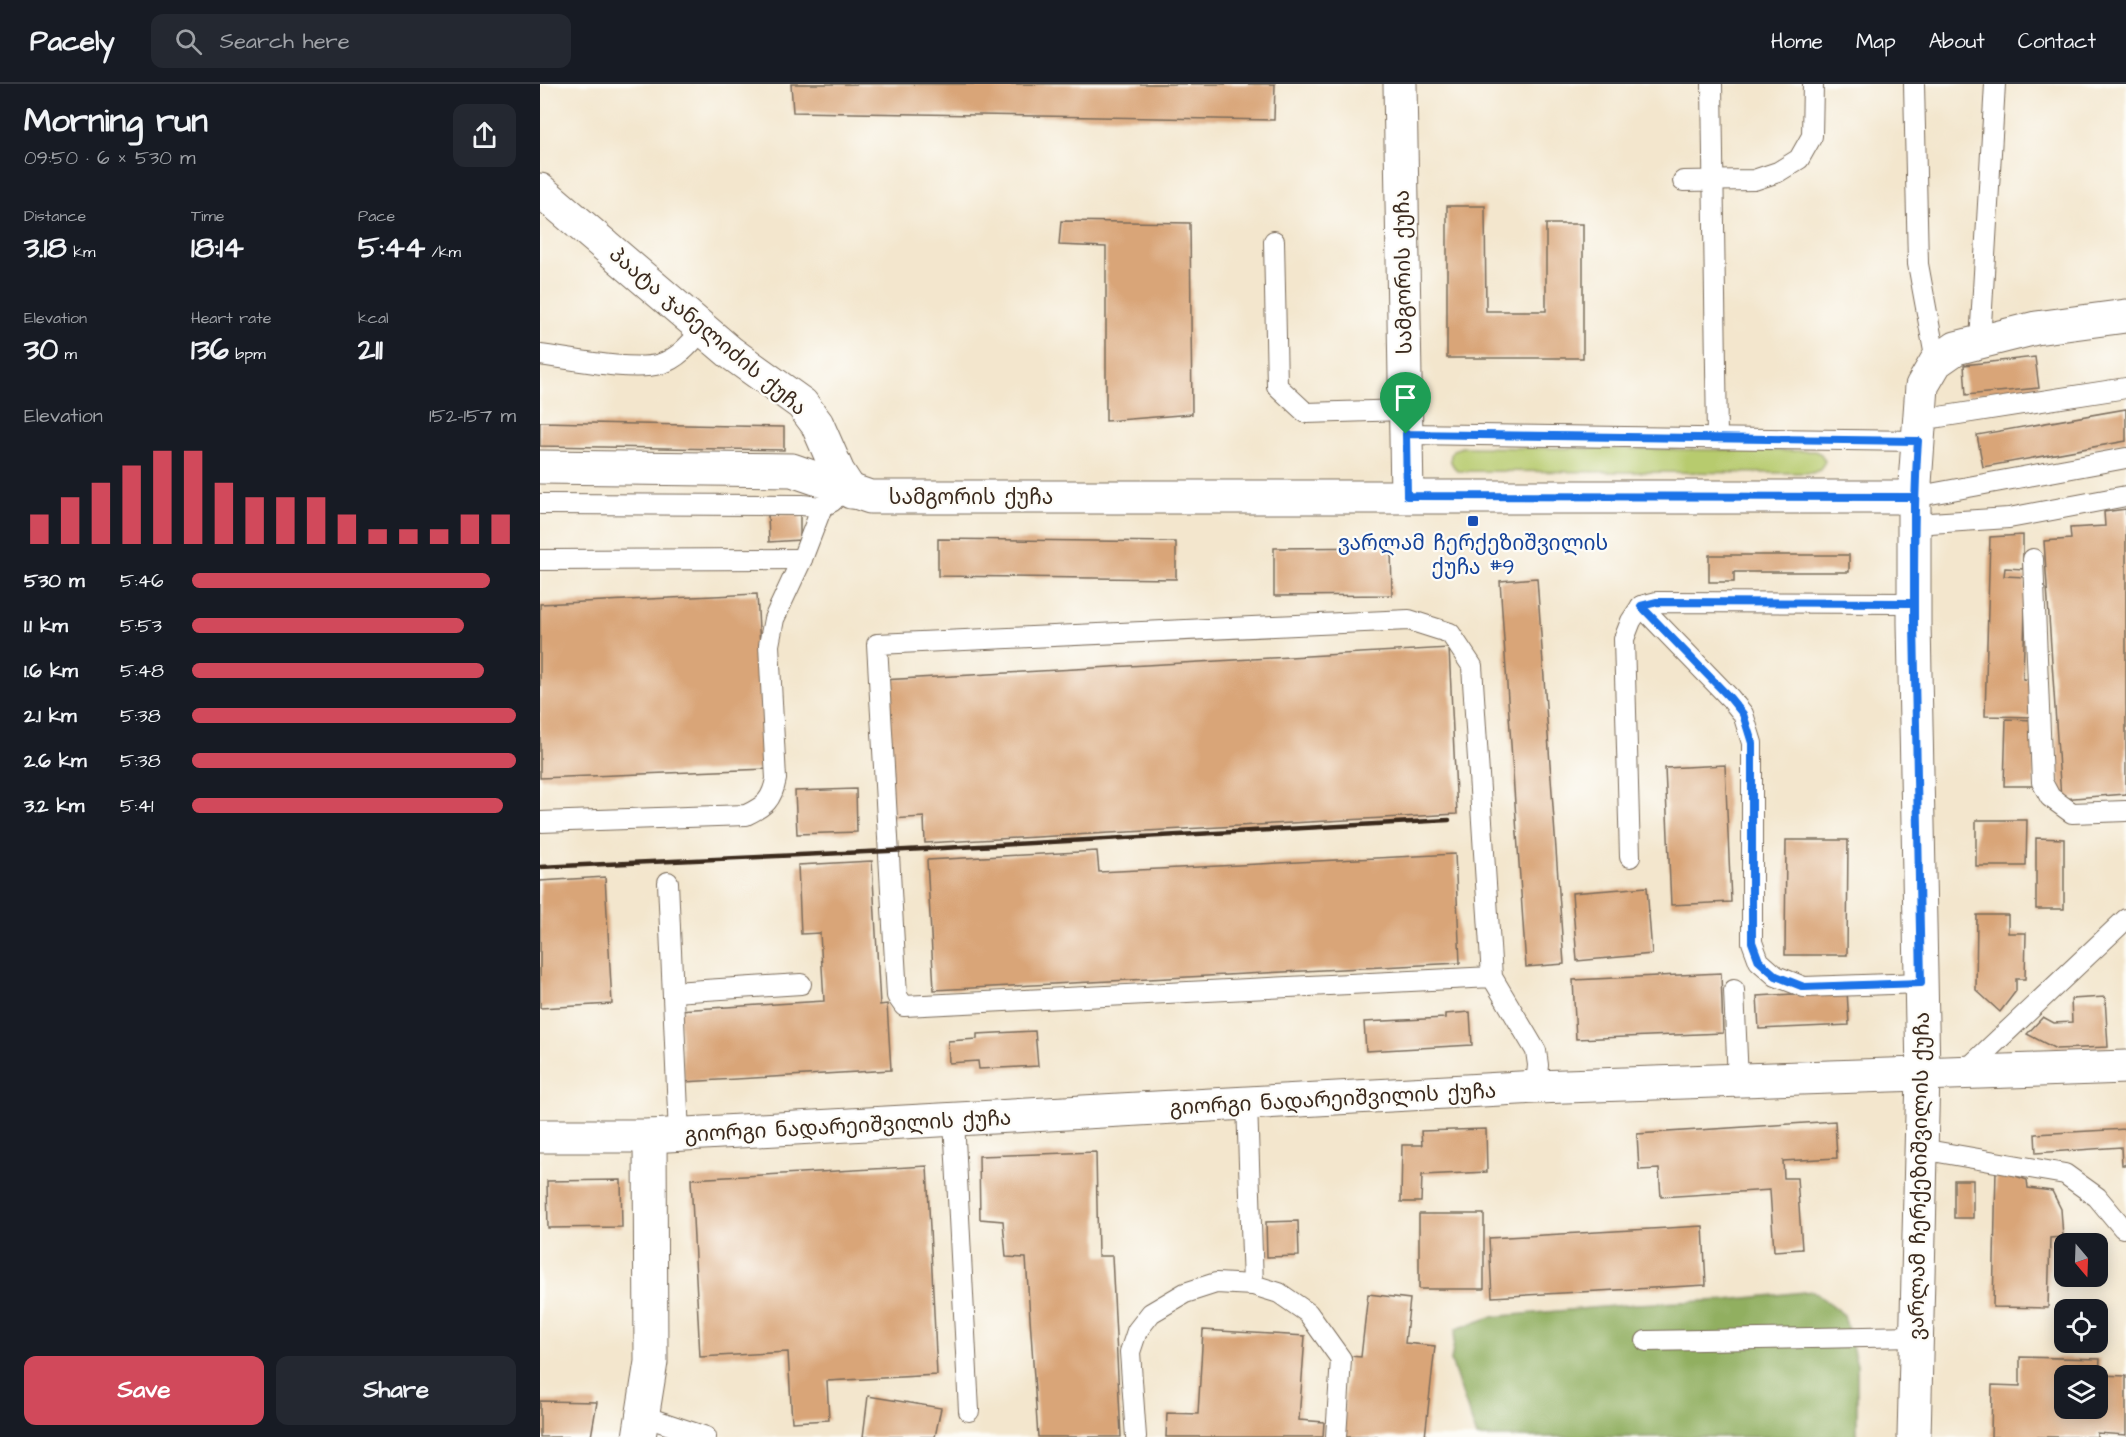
<!DOCTYPE html>
<meta charset="utf-8">
<style>
:root{--surface:#171b24;--page:#242831;--text:#f1f3f6;--muted:#9ea1a6;--line:#363941;--accent:#d1495b}
body{margin:0;font-family:"Architects Daughter","Noto Sans Georgian",sans-serif;background:var(--page);color:var(--text);height:100vh;display:flex;flex-direction:column;font-size:22px;white-space:nowrap}
*{box-sizing:border-box;margin:0}
p{font-size:20px;color:var(--muted)}
.icon{flex:none;width:33px;height:33px;fill:none;stroke:currentColor;stroke-width:2;stroke-linecap:round;stroke-linejoin:round}
.map{position:relative;flex:1;overflow:hidden}
.sheet{display:flex;flex-direction:column;background:var(--surface);width:540px}
.sheet>*{flex:none}
.needle{width:39px;rotate:161deg}
.tools{position:absolute;left:1514px;top:1149px;display:grid;gap:12px}
.tools a{display:grid;place-items:center;width:54px;height:54px;border-radius:12px;background:var(--surface);box-shadow:0 3px 15px #0003;font-size:30px}
.pin{position:absolute;display:grid;place-items:center;width:51px;height:51px;color:#fff;margin:-62px -26px;border-radius:50% 50% 50% 0;rotate:-45deg;box-shadow:0 0 6px #0007}
.pin .icon{rotate:45deg}
.round{display:grid;place-items:center;flex:none;width:63px;height:63px;border-radius:12px;background:var(--page)}
.head{display:flex;align-items:center;justify-content:space-between;height:102px;padding:0 24px}
h1{font-size:33px;font-weight:800;line-height:45px}
.figures{display:grid;grid-template-columns:repeat(3,1fr);gap:9px;height:102px;padding:6px 24px}
.figures div{display:grid;align-content:center}
.figures b{font-size:30px;font-weight:800}
.figures small{font-size:16px;font-weight:400}
.figures p{font-size:16px}
.chart{height:168px;padding:12px 24px}
.chart p{display:flex;justify-content:space-between}
.chart svg{width:100%;height:108px;margin-top:6px;stroke:var(--accent);stroke-width:6}
.button{display:flex;gap:12px;margin-top:auto;padding:12px 24px}
.button a{flex:1;height:69px;border-radius:12px;background:var(--accent);color:#fff;font-size:24px;font-weight:800;line-height:69px;text-align:center}
.button a+a{background:var(--page);color:var(--text)}
ul{padding:0 24px;list-style:none;font-size:20px}
li{display:grid;grid-template-columns:96px 72px 1fr;align-items:center;height:45px}
li i{height:15px;border-radius:8px;background:var(--accent)}
header{display:flex;align-items:center;gap:36px;box-sizing:border-box;height:84px;padding:0 30px;background:var(--surface);border-bottom:2px solid var(--line)}
header strong{font-size:28px}
nav{display:flex;gap:33px;margin-inline-start:auto;font-size:21px}
.search{width:420px;height:54px;background:var(--page);display:flex;align-items:center;gap:15px;box-sizing:border-box;padding:0 21px;border-radius:12px;color:var(--muted);font-size:22px}
main{display:flex;flex:1;min-height:0}
.map>svg:first-child{display:block}
.green{fill:#b7cb6e;stroke:#797a46;stroke-width:1.5}
.forest{fill:#91af61;stroke:#666c40;stroke-width:1.5}
.building{fill:#d9a578;fill-rule:evenodd}
.lines{fill:none;stroke-linecap:round;stroke-linejoin:round}
.service-casing{stroke:#7b6c5b;stroke-width:22}
.minor-casing{stroke:#7b6c5b;stroke-width:35}
.tertiary-casing{stroke:#7b6c5b;stroke-width:35}
.service{stroke:#fff;stroke-width:20}
.minor{stroke:#fff;stroke-width:33}
.tertiary{stroke:#fff;stroke-width:33}
.rail{stroke:#3b2a1e;stroke-width:4.5}
.route-casing{stroke:#fff;stroke-width:12}
.route{stroke:#1a73e8;stroke-width:8}
.transit-dot{fill:#1a4fb4;stroke:#fdfcf7;stroke-width:2}
.labels{text-anchor:middle;stroke-width:4.5;stroke-linejoin:round;paint-order:stroke}
.street-label{font-size:21px;fill:#3b2a1e;stroke:#fdfcf7}
.transit-label{font-size:21px;fill:#164399;stroke:#fdfcf7}
</style>
<header>
<strong>Pacely</strong>
<div class="search"><svg class="icon" aria-label="search" viewBox="0 0 24 24"><circle cx="10" cy="10" r="6"/><path d="M15 15l6 6"/></svg>Search here</div>
<nav><a>Home</a><a>Map</a><a>About</a><a>Contact</a></nav>
</header>
<main>
<section class="sheet">
<div class="head"><div><h1>Morning run</h1><p>09:50 · 6 × 530 m</p></div><a class="round"><svg class="icon" aria-label="share" viewBox="0 0 24 24"><path d="M12 15V3M7 8l5-5 5 5M5 13v7h14v-7"/></svg></a></div>
<div class="figures">
<div><p>Distance</p><b>3.18<small> km</small></b></div>
<div><p>Time</p><b>18:14</b></div>
<div><p>Pace</p><b>5:44<small> /km</small></b></div>
</div>
<div class="figures">
<div><p>Elevation</p><b>30<small> m</small></b></div>
<div><p>Heart rate</p><b>136<small> bpm</small></b></div>
<div><p>kcal</p><b>211</b></div>
</div>
<div class="chart"><p><span>Elevation</span>152–157 m</p>
<svg viewBox="0 0 160 44" preserveAspectRatio="none"><path d="M5 44V32M15 44V25M25 44V19M35 44V12M45 44V6M55 44V6M65 44V19M75 44V25M85 44V25M95 44V25M105 44V32M115 44V38M125 44V38M135 44V38M145 44V32M155 44V32"/></svg>
</div>
<ul>
<li><b>530 m</b>5:46<i style="width:92%"></i></li>
<li><b>1.1 km</b>5:53<i style="width:84%"></i></li>
<li><b>1.6 km</b>5:48<i style="width:90%"></i></li>
<li><b>2.1 km</b>5:38<i style="width:100%"></i></li>
<li><b>2.6 km</b>5:38<i style="width:100%"></i></li>
<li><b>3.2 km</b>5:41<i style="width:96%"></i></li>
</ul>
<div class="button"><a>Save</a><a>Share</a></div>
</section>
<div class="map">
<svg width="1586" height="1353" viewBox="0 0 1586 1353">
<rect width="100%" height="100%" fill="#fdfcf7"/>
<filter id="ink" filterUnits="userSpaceOnUse"><feTurbulence type="fractalNoise" baseFrequency=".0167" numOctaves="2"/><feDisplacementMap in="SourceGraphic" scale="12" xChannelSelector="R" yChannelSelector="G"/><feConvolveMatrix kernelMatrix="1 2 1 2 8 2 1 2 1" color-interpolation-filters="sRGB"/></filter>
<filter id="wash" filterUnits="userSpaceOnUse"><feTurbulence type="fractalNoise" baseFrequency=".008" numOctaves="4" result="noise"/><feDisplacementMap in="SourceGraphic" scale="24" xChannelSelector="R" yChannelSelector="G"/><feGaussianBlur stdDeviation="1.35" result="paint"/><feColorMatrix in="noise" values="0 0 0 0 0 0 0 0 0 0 0 0 0 0 0 0 0 1.4 0 .05"/><feComposite in="paint" operator="in"/></filter>
<g filter="url(#wash)">
<rect width="100%" height="100%" fill="#f3e6cd"/>
<path class="green" d="M922 363 1275 367 1281 370 1285 377 1280 386 1272 389 917 387C911 379 908 376 913 366Z"/>
<polygon class="forest" points="1273,1207 1304,1231 1317,1281 1317,1353 937,1353 911,1277 916,1245 951,1233 1096,1220 1187,1216"/>
<g id="blocks">
<g class="building">
<polygon points="251,0 735,0 734,36 253,28"/>
<polygon points="907,122 945,122 946,227 1006,227 1006,140 1043,140 1043,274 907,274"/>
<polygon points="521,137 650,139 652,330 566,337 566,163 519,161"/>
<polygon points="1495,273 1499,304 1426,311 1424,281"/>
<polygon points="1586,325 1586,357 1443,383 1437,351"/>
<polygon points="0,338 244,343 244,366 0,362"/>
<polygon points="1586,425 1586,710 1521,715 1504,457 1531,455 1530,444 1565,442 1564,428"/>
<polygon points="260,430 260,456 229,458 228,431"/>
<polygon points="1483,451 1483,485 1465,484 1464,492 1486,493 1483,595 1495,596 1493,633 1445,632 1450,453"/>
<polygon points="398,455 636,458 636,495 398,492"/>
<polygon points="851,463 852,511 734,512 734,464"/>
<polygon points="1169,471 1309,471 1309,488 1194,488 1194,498 1169,498"/>
<polygon points="997,494 1024,880 986,883 960,497"/>
<polygon points="217,510 227,685 0,694 0,520"/>
<polygon points="909,564 917,730 385,759 384,733 350,735 342,596"/>
<polygon points="1466,635 1495,636 1494,702 1464,702"/>
<polygon points="1185,681 1191,818 1131,821 1125,684"/>
<polygon points="316,705 317,748 257,750 255,707"/>
<polygon points="1436,736 1487,736 1486,782 1436,782"/>
<polygon points="1496,754 1524,755 1524,825 1496,825"/>
<polygon points="1246,756 1308,756 1307,871 1245,871"/>
<polygon points="557,767 559,788 915,770 920,879 394,906 387,776"/>
<polygon points="332,777 340,921 347,920 351,986 144,998 139,926 284,917 280,849 261,850 258,781"/>
<polygon points="65,793 72,920 0,924 0,797"/>
<polygon points="1107,803 1112,870 1037,877 1032,809"/>
<polygon points="1437,831 1468,831 1468,849 1486,849 1485,895 1476,895 1476,907 1460,928 1436,906"/>
<polygon points="1181,889 1183,949 1036,955 1033,896"/>
<polygon points="1307,907 1309,941 1219,945 1217,912"/>
<polygon points="1565,913 1568,963 1516,965 1487,950 1503,933 1514,939 1532,938 1531,915"/>
<polygon points="930,928 932,961 826,967 824,938 905,934 905,930"/>
<polygon points="495,947 498,982 439,985 438,977 409,979 408,957 437,955 437,950"/>
<polygon points="1295,1037 1297,1074 1243,1077 1244,1094 1257,1094 1262,1165 1234,1167 1230,1106 1121,1113 1119,1085 1099,1086 1097,1050"/>
<polygon points="946,1045 947,1088 882,1091 881,1118 861,1118 862,1061 882,1061 881,1047"/>
<polygon points="1586,1045 1586,1081 1582,1081 1581,1063 1496,1069 1495,1050"/>
<polygon points="556,1068 558,1172 572,1172 581,1353 498,1353 486,1174 466,1173 463,1137 440,1135 439,1072"/>
<polygon points="387,1082 397,1291 287,1297 289,1336 252,1338 248,1268 160,1273 151,1095"/>
<polygon points="1456,1085 1487,1096 1488,1104 1512,1107 1521,1125 1523,1153 1510,1154 1508,1224 1453,1223"/>
<polygon points="81,1096 82,1143 8,1144 7,1097"/>
<rect x="1414" y="1096" width="19" height="38"/>
<rect x="879" y="1130" width="65" height="75"/>
<polygon points="758,1137 759,1172 727,1173 726,1138"/>
<polygon points="1163,1142 1166,1201 952,1213 949,1154"/>
<polygon points="828,1210 870,1215 865,1259 895,1262 885,1353 801,1353 809,1272 821,1273"/>
<polygon points="663,1246 765,1252 759,1336 784,1338 783,1353 626,1353 627,1329 658,1330"/>
<path d="M1480 1273 1560 1275 1559 1291 1586 1292V1351L1557 1349V1353H1451L1452 1301 1480 1302ZM1524 1292H1557V1324H1524Z"/>
<polygon points="328,1312 401,1324 395,1353 323,1353"/>
<polygon points="0,1317 57,1318 51,1353 0,1353"/>
</g>
</g>
</g>
<g filter="url(#ink)">
<use href="#blocks" fill-opacity="0" stroke="#7b6c5b" stroke-width="1.5"/>
<g class="lines">
<defs>
<g id="service">
<polyline points="1172,0 1177,354"/>
<polyline points="1374,0 1378,180 1396,278"/>
<polyline points="1143,97 1214,96 1238,88 1259,75 1272,52 1273,0"/>
<polyline points="734,157 737,302 766,329 865,326"/>
<polyline points="1440,258 1455,0"/>
<path d="M0 271C31 275 92 288 120 280 138 275 151 259 163 245"/>
<polyline points="1380,336 1586,304"/>
<polyline points="866,350 1378,357"/>
<polyline points="1374,413 1586,374"/>
<polyline points="0,420 262,421 282,423 293,417"/>
<polyline points="1374,440 1469,434 1586,412"/>
<polyline points="1493,475 1502,698 1510,713 1532,729 1586,727"/>
<polyline points="0,476 262,475"/>
<polyline points="1101,522 1190,614 1203,630 1212,659 1212,858 1219,877 1236,892 1264,903 1381,899"/>
<path d="M0 738 206 731C225 722 232 716 236 695L229 561 234 535 262 475 282 423"/>
<polyline points="1090,773 1084,555 1091,537 1101,522 1117,518 1374,519"/>
<polyline points="128,798 139,1051"/>
<polyline points="952,893 364,922 357,912 337,560 869,536 910,549 932,582 952,893 996,967 998,981 996,1003"/>
<polyline points="1194,906 1198,996"/>
<polyline points="133,908 261,900"/>
<polyline points="1423,989 1586,835"/>
<polyline points="707,1019 713,1201 739,1209 768,1229 801,1275 796,1353"/>
<polyline points="414,1036 429,1327"/>
<polyline points="1381,1065 1525,1090 1557,1113 1583,1144"/>
<polyline points="1106,1257 1377,1252"/>
<polyline points="103,1332 166,1353"/>
<polyline points="596,1353 590,1268 597,1247 611,1229 645,1209 676,1199 713,1201"/>
</g>
<g id="minor">
<polyline points="860,0 867,412"/>
<polyline points="0,106 191,269 262,320 277,340 298,388 311,408"/>
<polyline points="0,383 252,386 330,413 1374,413"/>
<polyline points="0,1052 110,1052 996,1003 1586,983"/>
<polyline points="99,1353 111,1278 110,1052"/>
</g>
<polyline id="tertiary" points="1374,1353 1383,990 1374,539 1374,413 1382,302 1396,278 1416,264 1496,244 1586,232"/>
</defs>
<use href="#service" class="service-casing"/>
<use href="#minor" class="minor-casing"/>
<use href="#tertiary" class="tertiary-casing"/>
<use href="#service" class="service"/>
<use href="#minor" class="minor"/>
<use href="#tertiary" class="tertiary"/>
<polyline class="rail" points="0,783 348,767 909,736"/>
</g>
</g>
<g class="lines" filter="url(#ink)">
<defs>
<path id="route" d="M866 350 867 412 1374 413V539L1381 899 1264 903 1236 892 1219 877 1212 858V659L1203 630 1190 614 1101 522 1117 518 1374 519C1374 465 1374 411 1378 357L866 350"/>
</defs>
<use href="#route" class="route-casing"/>
<use href="#route" class="route"/>
</g>
<rect class="transit-dot" x="927" y="431" width="12" height="12" rx="3"/>
<g class="labels">
<g class="street-label">
<text transform="translate(863 188) rotate(-91)" y="7">სამგორის ქუჩა</text>
<text transform="translate(168 247) rotate(40)" y="7">პაატა ჯანელიძის ქუჩა</text>
<text x="431" y="420">სამგორის ქუჩა</text>
<text transform="translate(793 1015) rotate(-3)" y="7">გიორგი ნადარეიშვილის ქუჩა</text>
<text transform="translate(308 1042) rotate(-3)" y="7">გიორგი ნადარეიშვილის ქუჩა</text>
<text transform="translate(1379 1092) rotate(-89)" y="7">ვარლამ ჩერქეზიშვილის ქუჩა</text>
</g>
<g class="transit-label">
<text x="933" y="466">ვარლამ ჩერქეზიშვილის<tspan x="933" dy="24">ქუჩა #9</tspan></text>
</g>
</g>
</svg>
<div class="tools">
<a><svg class="needle" viewBox="-14 -14 28 28"><path d="M0-13l5 13h-10z" fill="#e53935"/><path d="M0 13l5-13h-10z" fill="#9ea1a6"/></svg></a>
<a><svg class="icon" aria-label="locate" viewBox="0 0 24 24"><circle cx="12" cy="12" r="6"/><path d="M12 2v4M12 18v4M2 12h4M18 12h4"/></svg></a>
<a><svg class="icon" aria-label="layers" viewBox="0 0 24 24"><path d="M12 4l9 5-9 5-9-5zM3 14l9 5 9-5"/></svg></a>
</div>
<div class="pin" style="left:866px;top:350px;background:#1e9e55"><svg class="icon" aria-label="arrive" viewBox="0 0 24 24"><path d="M6 21V4h12l-3 4 3 4H6"/></svg></div>
</div>
</main>
